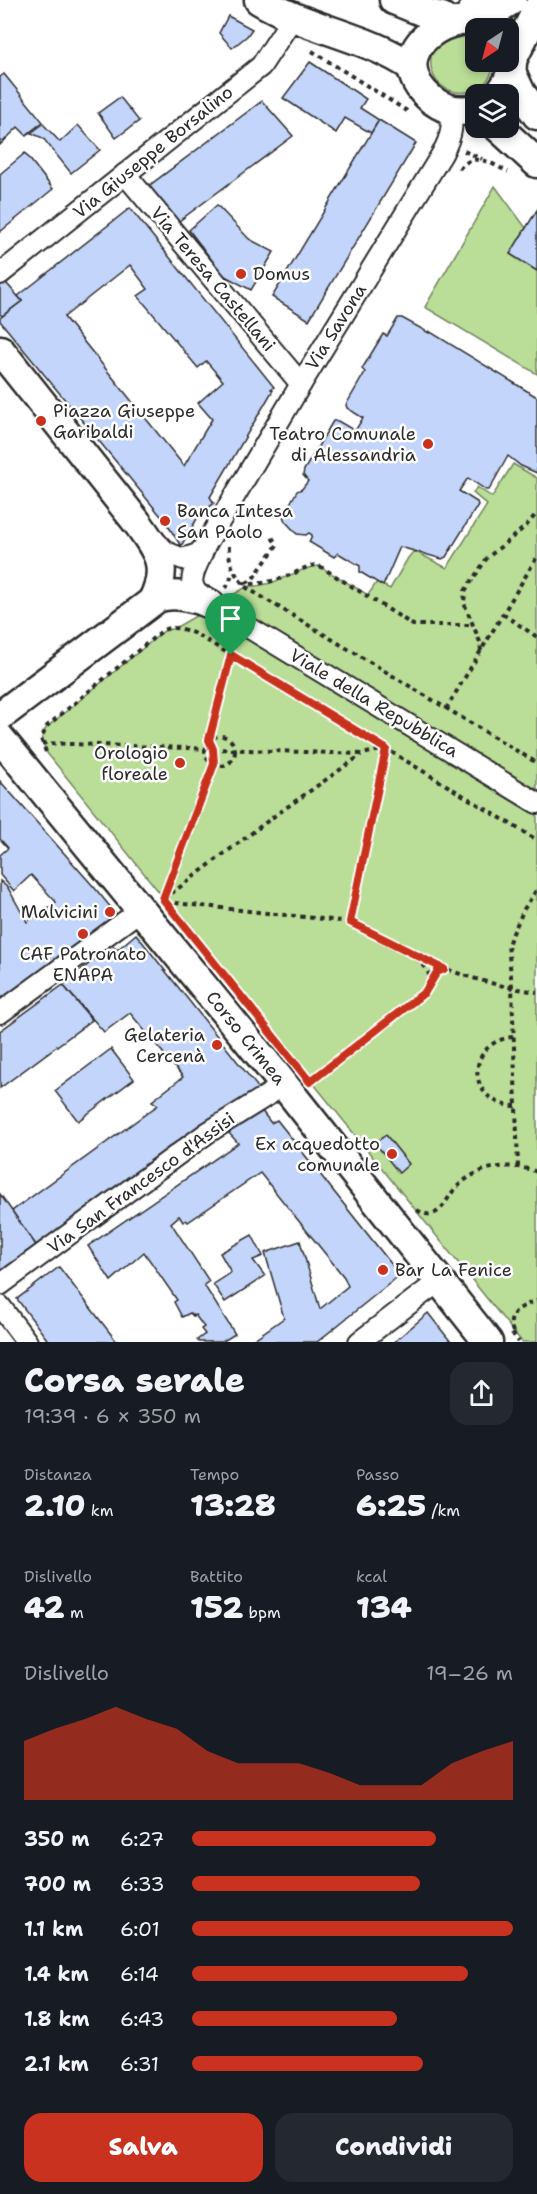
<!DOCTYPE html>
<html lang="it">
<meta charset="utf-8">
<style>
:root{--surface:#171b24;--page:#242831;--text:#f1f3f6;--muted:#9ea1a6;--accent:#c8321e}
body{margin:0;font-family:"Shantell Sans",sans-serif;background:var(--page);color:var(--text);height:100vh;display:flex;flex-direction:column;font-size:22px;white-space:nowrap}
*{box-sizing:border-box;margin:0}
p{font-size:20px;color:var(--muted)}
.icon{flex:none;width:33px;height:33px;fill:none;stroke:currentColor;stroke-width:2;stroke-linecap:round;stroke-linejoin:round}
.map{position:relative;height:1342px;overflow:hidden}
.drawer{display:flex;flex-direction:column;background:var(--surface);flex:1}
.drawer>*{flex:none}
.needle{width:39px;rotate:216deg}
.controls{position:absolute;left:465px;top:18px;display:grid;gap:12px}
.controls a{display:grid;place-items:center;width:54px;height:54px;border-radius:12px;background:var(--surface);box-shadow:0 3px 9px #0003;font-size:30px}
.pin{position:absolute;display:grid;place-items:center;width:51px;height:51px;color:#fff;margin:-62px -26px;border-radius:50% 50% 50% 0;rotate:-45deg;box-shadow:0 0 6px #0007}
.pin .icon{rotate:45deg}
.round{display:grid;place-items:center;flex:none;width:63px;height:63px;border-radius:18px;background:var(--page)}
.overview{display:flex;align-items:center;justify-content:space-between;height:102px;padding:0 24px}
h1{font-size:33px;font-weight:800;line-height:45px}
.figures{display:grid;grid-template-columns:repeat(3,1fr);gap:9px;height:102px;padding:6px 24px}
.figures div{display:grid;align-content:center}
.figures b{font-size:30px;font-weight:800}
.figures small{font-size:16px;font-weight:400}
.figures p{font-size:16px}
.chart{height:168px;padding:12px 24px}
.chart p{display:flex;justify-content:space-between}
.chart svg{width:100%;height:108px;margin-top:6px;fill:var(--accent);opacity:.7}
.cta{display:flex;gap:12px;margin-top:auto;padding:12px 24px}
.cta a{flex:1;height:69px;border-radius:18px;background:var(--accent);color:#fff;font-size:24px;font-weight:800;line-height:69px;text-align:center}
.cta a+a{background:var(--page);color:var(--text)}
ul{padding:0 24px;list-style:none;font-size:20px}
li{display:grid;grid-template-columns:96px 72px 1fr;align-items:center;height:45px}
li i{height:15px;border-radius:8px;background:var(--accent)}
.map>svg:first-child{display:block}
.green{fill:#badd97;stroke:#728461;stroke-width:1.5}
.building{fill:#c3d5fb;stroke:#2b2b2b;stroke-width:1.5;fill-rule:evenodd}
.lines{fill:none;stroke-linecap:round;stroke-linejoin:round}
.street-casing{stroke:#2b2b2b;stroke-width:24}
.secondary-casing{stroke:#2b2b2b;stroke-width:33}
.path{stroke:#2b2b2b;stroke-width:4;stroke-dasharray:4.5 4.5;stroke-linecap:butt}
.street{stroke:#fff;stroke-width:20}
.secondary{stroke:#fff;stroke-width:28}
.route-casing{stroke:#fff;stroke-width:12}
.route{stroke:#c8321e;stroke-width:8}
.poi-dot{fill:#c8321e;stroke:#fff;stroke-width:2}
.labels{text-anchor:middle;stroke-width:5;stroke-linejoin:round;paint-order:stroke}
.street-label{font-size:18px;fill:#2b2b2b;stroke:#fff}
.poi-label{font-size:18px;fill:#2b2b2b;stroke:#fff;text-anchor:end}
</style>
<div class="map">
<svg width="537" height="1342" viewBox="0 0 537 1342">
<rect width="100%" height="100%" fill="#fff"/>
<filter id="ink" filterUnits="userSpaceOnUse"><feTurbulence type="fractalNoise" baseFrequency=".0167" numOctaves="2"/><feDisplacementMap in="SourceGraphic" scale="12" xChannelSelector="R" yChannelSelector="G"/><feConvolveMatrix kernelMatrix="1 2 1 2 8 2 1 2 1" color-interpolation-filters="sRGB"/></filter>
<g filter="url(#ink)">
<g class="green">
<path d="M475 32 476 62H494C490 110 410 100 436 40Z"/>
<polygon points="495,186 526,228 510,254 537,271 537,374 425,307"/>
<path d="M513 464 537 478V1342H522L47 753C42 743 40 736 47 727L164 631 175 628 248 586C275 588 297 567 319 566L368 595 377 582 390 589 408 558 413 552 418 553 447 568 487 505 473 493 477 487 492 497Z"/>
</g>
<g class="building">
<polygon points="228,16 252,29 247,36 232,48 219,33"/>
<polygon points="310,62 366,99 360,108 379,120 371,133 345,118 336,133 283,98"/>
<polygon points="4,74 43,122 26,135 18,127 0,145 0,77"/>
<polygon points="120,97 139,121 116,138 98,113"/>
<polygon points="262,101 293,136 175,224 146,188"/>
<polygon points="379,120 416,143 309,320 272,297"/>
<polygon points="43,124 60,142 78,125 100,150 71,173 43,138 31,133"/>
<polygon points="25,153 53,189 0,232 0,174"/>
<polygon points="217,205 249,239 274,252 251,290 223,275 189,230"/>
<path d="M130 208 274 387 271 389 273 390 210 497 214 503 198 517 181 546 165 521 0 321V318L22 301 18 296ZM130 265 148 289 138 296 198 368 206 361 223 381 198 403 212 419 184 466 64 317Z"/>
<polygon points="537,210 537,271 510,254"/>
<polygon points="0,276 22,301 2,316 0,314"/>
<polygon points="398,318 402,318 429,333 429,331 537,397 537,473 521,466 508,456 489,490 486,490 468,478 459,491 477,502 478,505 446,557 442,559 400,547 383,586 360,572 360,566 338,553 334,557 309,542 312,535 309,533 306,535 297,534 285,521 283,516 297,491 302,489 308,481 303,475 304,470 333,421 338,421 355,431 363,418 347,408 346,405 365,372 362,369 383,334 387,336"/>
<polygon points="0,781 94,887 117,915 0,1003 0,881 8,888 27,922 56,902 31,875 14,891 0,875 0,855 8,848 0,839"/>
<polygon points="136,934 260,1090 38,1248 12,1211 158,1105 152,1101 183,1077 130,1013 104,1032 63,985 112,945 117,950"/>
<polygon points="63,985 92,1020 0,1088 0,1031"/>
<polygon points="111,1049 134,1079 78,1121 55,1091"/>
<polygon points="261,1110 271,1123 277,1120 400,1275 317,1342 250,1342 284,1318 265,1253 300,1241 320,1309 348,1286 344,1277 260,1173 188,1222 186,1220 183,1222 179,1216 171,1223 209,1281 204,1285 235,1334 222,1342 199,1342 197,1340 205,1334 201,1329 204,1327 195,1315 193,1316 190,1313 182,1317 174,1302 177,1300 144,1252 111,1281 88,1246 238,1143 228,1132"/>
<polygon points="386,1135 409,1164 399,1173 375,1143"/>
<polygon points="0,1194 38,1248 1,1273 0,1272"/>
<polygon points="252,1235 263,1256 253,1260 265,1276 225,1302 213,1284 231,1272 220,1253"/>
<polygon points="59,1267 117,1342 49,1342 17,1299"/>
<polygon points="428,1313 451,1342 394,1342"/>
</g>
<g class="lines">
<defs>
<g id="street">
<path d="M443 107C458 120 450 139 442 154L301 384 205 546C195 573 180 584 210 604L537 803"/>
<polyline points="125,174 301,384"/>
<polyline points="0,274 261,66 293,17"/>
<polyline points="153,539 166,552 183,559 198,554 205,546"/>
<polyline points="0,1013 142,909"/>
<polyline points="0,1285 207,1133 284,1085"/>
<polyline points="0,1306 27,1342"/>
<polyline points="359,1342 439,1281"/>
</g>
<g id="secondary">
<path d="M259 0C307 29 367 36 412 67"/>
<polyline points="394,0 426,13 442,17"/>
<polyline points="471,13 494,11 512,0"/>
<polyline points="513,58 537,10"/>
<polyline points="512,74 521,93 537,115"/>
<path d="M499 94C513 78 515 63 508 43"/>
<path d="M476 109C459 113 445 110 432 100 376 53 453 0 499 28"/>
<polyline points="499,128 537,163"/>
<path d="M0 350 139 525C159 553 169 567 153 600"/>
<path d="M0 716 157 598C173 592 195 597 210 604"/>
<polyline points="0,738 277,1076 488,1342"/>
</g>
</defs>
<use href="#street" class="street-casing"/>
<use href="#secondary" class="secondary-casing"/>
<g class="path">
<polyline points="312,51 407,111"/>
<polyline points="464,151 482,159"/>
<path d="M459 169C474 151 491 163 508 172"/>
<path d="M229 546C228 563 235 576 247 588L537 763"/>
<path d="M242 583C259 586 279 580 295 573 303 569 309 565 318 565L413 625H472"/>
<polyline points="246,583 252,580 277,545 270,534"/>
<polyline points="226,588 230,582 232,571"/>
<polyline points="503,614 537,637"/>
<polyline points="481,651 480,642 464,603 465,591 487,558 526,526 537,513"/>
<polyline points="446,709 537,557"/>
<circle cx="220" cy="751" r="15"/>
<polyline points="42,743 362,754 386,749 350,922 166,902"/>
<path d="M46 752 41 739 47 726 163 630C179 623 197 635 211 643L537 840"/>
<polyline points="164,898 214,764 214,749 209,740 231,655"/>
<polyline points="164,899 273,817 361,755"/>
<polyline points="350,922 403,949"/>
<path d="M415 955C453 974 494 986 537 992"/>
<polyline points="432,983 437,972 443,969"/>
<path d="M513 1037C464 1042 466 1105 516 1106"/>
<path d="M311 1081 428 989C436 969 416 958 401 948"/>
<polyline points="518,1167 512,987 508,944 524,909 537,889"/>
<path d="M417 1210C424 1214 431 1217 438 1211 445 1206 449 1195 455 1189 476 1166 509 1161 537 1172"/>
<path d="M513 1332C505 1312 522 1307 537 1300"/>
<polyline points="512,1333 519,1342"/>
</g>
<use href="#street" class="street"/>
<use href="#secondary" class="secondary"/>
</g>
</g>
<g class="lines" filter="url(#ink)">
<defs>
<polygon id="route" points="231,655 386,749 350,922 444,969 437,972 425,992 310,1082 163,899 214,764 213,749 209,740"/>
</defs>
<use href="#route" class="route-casing"/>
<use href="#route" class="route"/>
</g>
<g class="poi-dot">
<circle cx="241" cy="274" r="6"/>
<circle cx="41" cy="421" r="6"/>
<circle cx="428" cy="444" r="6"/>
<circle cx="165" cy="521" r="6"/>
<circle cx="180" cy="763" r="6"/>
<circle cx="110" cy="912" r="6"/>
<circle cx="83" cy="934" r="6"/>
<circle cx="217" cy="1045" r="6"/>
<circle cx="392" cy="1154" r="6"/>
<circle cx="383" cy="1270" r="6"/>
</g>
<g class="labels">
<g class="street-label">
<text transform="translate(153 152) rotate(-39)" y="6">Via Giuseppe Borsalino</text>
<text transform="translate(213 279) rotate(50)" y="6">Via Teresa Castellani</text>
<text transform="translate(336 327) rotate(-58)" y="6">Via Savona</text>
<text transform="translate(374 703) rotate(31)" y="6">Viale della Repubblica</text>
<text transform="translate(246 1038) rotate(51)" y="6">Corso Crimea</text>
<text transform="translate(141 1183) rotate(-36)" y="6">Via San Francesco d'Assisi</text>
</g>
<g class="poi-label">
<text x="253" y="280" text-anchor="start">Domus</text>
<text x="53" y="417" text-anchor="start">Piazza Giuseppe<tspan x="53" dy="21">Garibaldi</tspan></text>
<text x="416" y="440">Teatro Comunale<tspan x="416" dy="21">di Alessandria</tspan></text>
<text x="177" y="517" text-anchor="start">Banca Intesa<tspan x="177" dy="21">San Paolo</tspan></text>
<text x="168" y="759">Orologio<tspan x="168" dy="21">floreale</tspan></text>
<text x="98" y="918">Malvicini</text>
<text x="83" y="960" text-anchor="middle">CAF Patronato<tspan x="83" dy="21">ENAPA</tspan></text>
<text x="205" y="1041">Gelateria<tspan x="205" dy="21">Cercenà</tspan></text>
<text x="380" y="1150">Ex acquedotto<tspan x="380" dy="21">comunale</tspan></text>
<text x="395" y="1276" text-anchor="start">Bar La Fenice</text>
</g>
</g>
</svg>
<div class="controls">
<a><svg class="needle" viewBox="-14 -14 28 28"><path d="M0-13l5 13h-10z" fill="#e53935"/><path d="M0 13l5-13h-10z" fill="#9ea1a6"/></svg></a>
<a><svg class="icon" aria-label="layers" viewBox="0 0 24 24"><path d="M12 4l9 5-9 5-9-5zM3 14l9 5 9-5"/></svg></a>
</div>
<div class="pin" style="left:231px;top:655px;background:#1e9e55"><svg class="icon" aria-label="arrive" viewBox="0 0 24 24"><path d="M6 21V4h12l-3 4 3 4H6"/></svg></div>
</div>
<section class="drawer">
<div class="overview"><div><h1>Corsa serale</h1><p>19:39 · 6 × 350 m</p></div><a class="round"><svg class="icon" aria-label="share" viewBox="0 0 24 24"><path d="M12 15V3M7 8l5-5 5 5M5 13v7h14v-7"/></svg></a></div>
<div class="figures">
<div><p>Distanza</p><b>2.10<small> km</small></b></div>
<div><p>Tempo</p><b>13:28</b></div>
<div><p>Passo</p><b>6:25<small> /km</small></b></div>
</div>
<div class="figures">
<div><p>Dislivello</p><b>42<small> m</small></b></div>
<div><p>Battito</p><b>152<small> bpm</small></b></div>
<div><p>kcal</p><b>134</b></div>
</div>
<div class="chart"><p><span>Dislivello</span>19–26 m</p>
<svg viewBox="0 0 160 44" preserveAspectRatio="none"><path d="M0 44V20L10 15L20 11L30 6L40 11L50 15L60 24L70 29L80 29L90 29L100 33L110 38L120 38L130 38L140 29L150 24L160 20V44z"/></svg>
</div>
<ul>
<li><b>350 m</b>6:27<i style="width:76%"></i></li>
<li><b>700 m</b>6:33<i style="width:71%"></i></li>
<li><b>1.1 km</b>6:01<i style="width:100%"></i></li>
<li><b>1.4 km</b>6:14<i style="width:86%"></i></li>
<li><b>1.8 km</b>6:43<i style="width:64%"></i></li>
<li><b>2.1 km</b>6:31<i style="width:72%"></i></li>
</ul>
<div class="cta"><a>Salva</a><a>Condividi</a></div>
</section>
